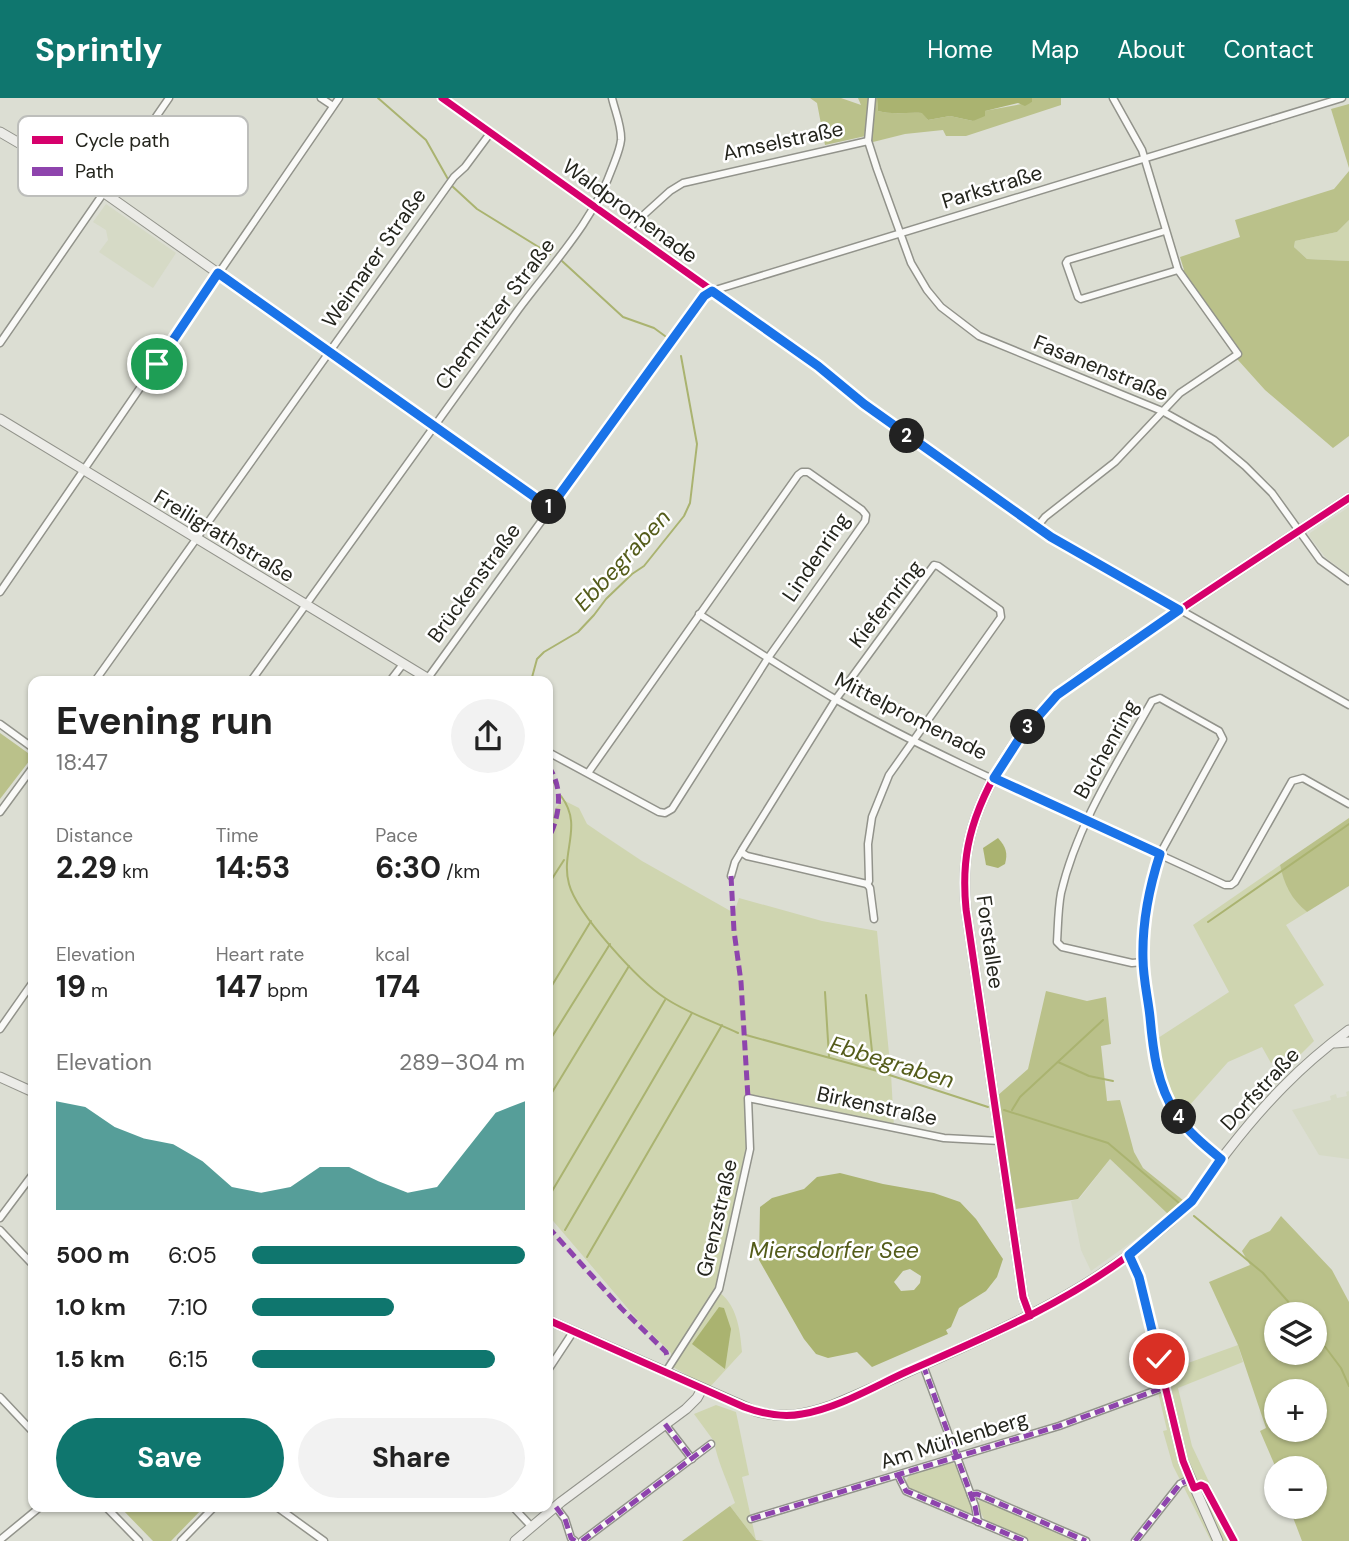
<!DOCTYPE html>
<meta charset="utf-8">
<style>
:root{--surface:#fff;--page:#f2f2f2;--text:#222;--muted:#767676;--accent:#0f766e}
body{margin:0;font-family:"DM Sans",sans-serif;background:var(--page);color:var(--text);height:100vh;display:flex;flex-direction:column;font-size:26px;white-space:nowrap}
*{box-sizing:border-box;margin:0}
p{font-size:23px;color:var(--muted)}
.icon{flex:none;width:38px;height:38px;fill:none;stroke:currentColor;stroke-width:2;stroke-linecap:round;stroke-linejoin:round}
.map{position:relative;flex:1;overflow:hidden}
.panel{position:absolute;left:28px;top:578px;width:525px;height:836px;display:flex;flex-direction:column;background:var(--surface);border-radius:14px;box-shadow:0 2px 5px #0004}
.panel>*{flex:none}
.tools{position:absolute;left:1264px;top:1204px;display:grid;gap:14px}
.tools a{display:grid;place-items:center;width:63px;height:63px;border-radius:50%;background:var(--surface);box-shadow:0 2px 5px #0004;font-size:35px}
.pin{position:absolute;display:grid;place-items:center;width:60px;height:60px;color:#fff;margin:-30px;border:4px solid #fff;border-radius:50%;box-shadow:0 2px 7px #0007}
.km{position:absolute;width:35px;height:35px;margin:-18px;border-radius:50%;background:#222;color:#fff;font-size:19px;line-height:35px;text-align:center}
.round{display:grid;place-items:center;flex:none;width:74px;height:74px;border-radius:37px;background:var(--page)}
.head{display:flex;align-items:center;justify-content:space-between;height:119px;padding:0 28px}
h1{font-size:38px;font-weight:700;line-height:52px}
.metrics{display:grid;grid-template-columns:repeat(3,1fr);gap:10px;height:119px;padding:7px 28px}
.metrics div{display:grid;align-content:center}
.metrics b{font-size:30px;font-weight:700}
.metrics small{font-size:19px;font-weight:400}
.metrics p{font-size:19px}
.chart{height:196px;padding:14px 28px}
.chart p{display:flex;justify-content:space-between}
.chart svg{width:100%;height:126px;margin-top:7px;fill:var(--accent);opacity:.7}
.primary-button{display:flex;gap:14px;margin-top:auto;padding:14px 28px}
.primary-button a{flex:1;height:80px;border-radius:42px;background:var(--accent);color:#fff;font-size:28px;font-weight:700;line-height:80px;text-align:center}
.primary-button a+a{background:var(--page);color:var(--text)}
ul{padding:0 28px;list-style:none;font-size:23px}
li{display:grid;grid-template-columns:112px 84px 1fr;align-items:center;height:52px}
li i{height:18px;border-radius:9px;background:var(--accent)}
header{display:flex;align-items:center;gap:42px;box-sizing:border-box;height:98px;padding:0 35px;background:var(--accent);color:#fff}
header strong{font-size:33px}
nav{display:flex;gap:38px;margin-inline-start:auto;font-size:24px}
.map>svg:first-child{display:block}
.built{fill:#d6dac6}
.green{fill:#cfd5b0}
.forest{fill:#bac18a;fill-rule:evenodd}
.water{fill:#aab370;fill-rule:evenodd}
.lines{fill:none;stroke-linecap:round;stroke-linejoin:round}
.stream{stroke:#aab370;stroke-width:2}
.street-casing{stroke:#92938b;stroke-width:9}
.secondary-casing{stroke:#92938b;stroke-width:11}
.street{stroke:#fafaf8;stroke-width:6}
.secondary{stroke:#ecece8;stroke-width:9}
.quiet{stroke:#8e44ad;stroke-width:5;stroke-dasharray:10 5;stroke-linecap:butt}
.cycleway-casing{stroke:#fff;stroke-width:11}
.cycleway{stroke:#d6006c;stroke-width:7}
.route-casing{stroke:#fff;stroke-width:14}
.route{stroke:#1a73e8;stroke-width:9}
.labels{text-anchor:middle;stroke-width:5;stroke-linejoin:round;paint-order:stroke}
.street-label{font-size:21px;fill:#24251d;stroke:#fff}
.water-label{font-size:23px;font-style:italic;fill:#545c1a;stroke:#fff}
.key{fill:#fff;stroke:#bdbebb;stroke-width:2}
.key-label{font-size:19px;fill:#24251d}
</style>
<header>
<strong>Sprintly</strong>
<nav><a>Home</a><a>Map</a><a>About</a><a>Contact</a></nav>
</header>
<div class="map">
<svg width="1349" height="1443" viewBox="0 0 1349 1443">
<rect width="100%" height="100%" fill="#dcded3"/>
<g class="built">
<polygon points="106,106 176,155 153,190 99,154 108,142 106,132 93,124"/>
<polygon points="1349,409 1349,477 1326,460 1309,438 1310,435"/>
<polygon points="1349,993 1349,1061 1319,1057 1292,1012 1327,1003 1331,1002 1330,998 1336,996 1337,1000 1347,998 1346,994"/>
<polygon points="1110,1061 1169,1117 1091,1173 1081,1152 1071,1103 1079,1101 1084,1095"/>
</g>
<g class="green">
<polygon points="1349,122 1349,163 1307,161 1294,149 1295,143 1337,134"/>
<path d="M563 702 579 710 587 726 603 737 642 763 734 815 739 800 822 823 877 833 891 976 894 1029 747 996 748 1050 716 1192C737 1205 740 1231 742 1254L709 1290 673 1269 671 1255 636 1220 548 1117V732L556 709Z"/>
<path d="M1280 767C1284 784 1293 802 1307 814L1286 827 1324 887 1294 907 1314 943 1293 964 1288 957 1271 965 1262 949 1228 964 1181 1017 1158 959V940L1229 894 1193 827Z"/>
<polygon points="1238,1247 1243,1264 1178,1290 1192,1348 1237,1443 1211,1443 1173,1368 1163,1333 1167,1332 1153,1273 1188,1265"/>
<path d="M716 1307 736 1314 749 1377 742 1379 756 1442 730 1408 735 1405C728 1385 720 1369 715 1349L716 1346 694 1316Z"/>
<polygon points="951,1364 957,1368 973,1411 971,1415 967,1416 907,1389 906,1383 909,1378"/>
<polygon points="981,1400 1082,1443 1029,1443 985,1423 977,1407"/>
</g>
<g class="forest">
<path d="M810 0H841L861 7 858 0H877L878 13C893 17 907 14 923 15L928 22 950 18 973 23 984 13 1032 4V0H1061V7L966 38H946L943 32 905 36 873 44 870 37 825 47 817 5Z"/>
<polygon points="1349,6 1349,70 1331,11"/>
<polygon points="1349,73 1349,122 1337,134 1295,143 1294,149 1307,161 1349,163 1349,338 1333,350 1265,292 1238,262 1177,175 1184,172 1180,159 1240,139 1235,122 1334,91"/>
<polygon points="0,635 28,655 30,662 0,701"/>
<path d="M1349 720V788L1307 814C1291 801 1284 786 1280 767Z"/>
<polygon points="1046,893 1087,903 1106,899 1111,946 1101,948 1107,1003 1120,1002 1134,1054 1143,1070 1184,1103 1169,1117 1110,1061 1078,1101 1016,1111 997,998 1028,971"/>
<path d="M1281 1118 1332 1172 1349 1204V1443H1302L1289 1409H1314V1370H1276L1260 1333 1266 1330 1238 1247 1209 1184 1250 1167 1242 1153 1250 1142 1270 1133ZM1276 1216H1314V1255H1276ZM1276 1293H1314V1332H1276Z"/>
<polygon points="730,1408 756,1442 764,1443 682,1443"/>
<polygon points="120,1409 204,1409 171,1443 153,1443"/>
</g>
<g class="water">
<path d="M877 0H1032V4L1025 8 1018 5 985 13V18L973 23 950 18 928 22 922 15C907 14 892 17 878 13Z"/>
<path d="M998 740C1006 749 1008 755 1005 766L998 770 986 767 983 750Z"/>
<path d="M840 1075 883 1086 934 1095 960 1104 976 1121 1003 1161 997 1179 986 1193 959 1210 951 1229 946 1232 948 1236 872 1269 857 1254 828 1260 816 1256 804 1241 759 1162 760 1109 772 1100 804 1091 817 1079ZM910 1171 921 1178 920 1185 914 1192 901 1193 894 1184 903 1173Z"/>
<polygon points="719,1209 724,1210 731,1231 725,1271 692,1246"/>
</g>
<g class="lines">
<g class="stream">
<polyline points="378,0 426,42 449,83"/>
<polyline points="452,88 477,111 550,156"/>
<polyline points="562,163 623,219 654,230 665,238"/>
<polyline points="531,583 537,561 544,554 578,534 594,517 606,501 632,476 644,468 684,418 690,405 697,346 681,258"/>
<polyline points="548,676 557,689"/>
<path d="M561 698C584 728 560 754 569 786 577 816 639 883 665 900 687 915 715 924 738 935"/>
<polyline points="548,787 564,762"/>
<polyline points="1208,824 1349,726"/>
<polyline points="548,894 591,823"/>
<polyline points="825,894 829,959"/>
<polyline points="866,897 874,972"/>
<polyline points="746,937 874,972 988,1009"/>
<polyline points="548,945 610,846"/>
<polyline points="1058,964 1089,978 1113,983"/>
<polyline points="548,1001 629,868"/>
<polyline points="1004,1012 1108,1045 1179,1105"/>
<polyline points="1012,1012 1020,999 1103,922"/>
<polyline points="548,1100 665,902"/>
<polyline points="1194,1118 1263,1175 1299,1216"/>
<polyline points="565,1132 692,915"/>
<polyline points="587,1159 722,927"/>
<polyline points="1314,1234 1341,1270 1349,1288"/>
</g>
<defs>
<g id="street">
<polyline points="321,0 333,8"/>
<polyline points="442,0 818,268 864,306 1051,439 1349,607"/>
<polyline points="872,0 868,43 877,71 911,165 927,192 941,209 979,238 1162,313 1214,342 1245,368 1272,395 1320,462 1349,483"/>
<polyline points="627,132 670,93 683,85 868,43"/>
<polyline points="1165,133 1068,162 1066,165 1078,199 1081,201 1178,172"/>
<polyline points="0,245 169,0"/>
<polyline points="535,399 550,410"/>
<polyline points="1037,429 1045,419 1115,364 1180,295 1238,256 1178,172 1142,52 1113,0"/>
<polygon points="934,467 938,468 1000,512 1001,519 889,677 872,719 868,746 869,783 867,786 747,758 741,754 742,752 836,601"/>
<polyline points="0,494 339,0"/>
<path d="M699 516C744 545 789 574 835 601 960 672 1095 725 1225 787H1231L1235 784 1292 683 1303 680 1349 706"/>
<polyline points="428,580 704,198 712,193 1342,0"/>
<polyline points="95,583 454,79 465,69 491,34"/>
<path d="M251 583 518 212C553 165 593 124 613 68 616 60 620 51 621 42 622 29 615 13 612 0"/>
<polyline points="390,583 403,566"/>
<path d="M1160 600 1219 633 1223 641 1160 756 1146 812 1143 864 1132 865 1062 849 1057 844C1058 828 1058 811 1061 795 1077 726 1118 664 1152 603Z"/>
<polyline points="0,626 33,650"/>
<polyline points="548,654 659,714 665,715 672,711 768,560 865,423 866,417 862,412 808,374 802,374 798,377 588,675"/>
<polyline points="0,714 33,669"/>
<polyline points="731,778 735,764 741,754"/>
<polyline points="867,786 870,790 874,821"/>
<path d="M1143 864C1151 922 1148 986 1189 1033 1198 1043 1210 1052 1221 1061"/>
<polyline points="0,931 33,884"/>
<polyline points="0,1120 33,1076"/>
<polyline points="0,1132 33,1167"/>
<polyline points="923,1267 975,1408 978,1424"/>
<polyline points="548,1272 573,1234"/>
<polyline points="665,1275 719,1191 750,1051 748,1000 944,1040 1000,1043"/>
<polyline points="0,1299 33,1334"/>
<polyline points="665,1326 692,1361"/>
<polyline points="898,1377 906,1393 1024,1443"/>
<polyline points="1194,1390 1201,1387 1205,1389 1234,1443"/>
<polyline points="971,1397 977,1396 989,1401 1086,1443"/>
<polyline points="106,1409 139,1443"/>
<polyline points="277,1409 324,1443"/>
<polyline points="513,1409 531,1428"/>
<polyline points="556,1409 565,1421 571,1440 575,1443"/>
<polyline points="751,1421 1059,1328 1165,1289"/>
<polyline points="0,1442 40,1409"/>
<polyline points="181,1443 214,1409"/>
<polyline points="582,1443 711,1346"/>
<polyline points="1135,1443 1180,1386 1190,1381"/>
</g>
<g id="secondary">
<polyline points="0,34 103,94 535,399"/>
<polyline points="0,321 432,583"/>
<polyline points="1335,945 1349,944"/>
<polyline points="0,979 33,994"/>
<polyline points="1129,1157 1139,1179 1183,1363 1218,1443"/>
<path d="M1030 1218 1023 1199 966 811C964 790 964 769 968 748 978 696 1016 634 1055 599 1090 567 1133 543 1172 517 1231 477 1290 439 1349 400"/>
<path d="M548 1222 755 1313C782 1321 805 1317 830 1308 865 1294 898 1278 932 1263 1026 1221 1110 1182 1185 1110 1202 1094 1212 1073 1226 1055 1264 1006 1300 968 1349 932"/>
<polyline points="515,1443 561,1404 686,1311 697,1300 702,1291"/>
</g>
</defs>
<use href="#street" class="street-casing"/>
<use href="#secondary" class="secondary-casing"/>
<use href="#street" class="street"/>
<use href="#secondary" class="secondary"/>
<g class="quiet">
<path d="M548 668C564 689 560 719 548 741"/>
<polyline points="731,778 734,833 741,884 748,1000"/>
<polyline points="548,1129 621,1210 666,1254 668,1262"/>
<polyline points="923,1267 975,1408 978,1424"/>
<polyline points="665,1326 692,1361"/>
<polyline points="898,1377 906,1393 1024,1443"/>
<polyline points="971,1397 977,1396 989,1401 1086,1443"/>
<polyline points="556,1409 565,1421 571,1440 575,1443"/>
<polyline points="751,1421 1059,1328 1165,1289"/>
<polyline points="582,1443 711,1346"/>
<polyline points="1135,1443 1180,1386 1190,1381"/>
</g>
<defs>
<g id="cycleway">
<polyline points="442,0 818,268 864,306 1051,439 1179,512"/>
<path d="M1030 1218 1023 1199 966 811C964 790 964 769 968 748 978 696 1016 634 1055 599 1090 567 1133 543 1172 517 1231 477 1290 439 1349 400"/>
<path d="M548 1222 744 1309C763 1316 782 1320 802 1316 838 1310 873 1289 906 1274 983 1240 1061 1208 1129 1157L1139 1179 1183 1363 1194 1390 1201 1387 1205 1389 1234 1443"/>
</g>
</defs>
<use href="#cycleway" class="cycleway-casing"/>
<use href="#cycleway" class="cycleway"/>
</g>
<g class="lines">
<defs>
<path id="route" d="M157 266 218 175 550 410 704 198 712 193 818 268 864 306 1051 439 1179 512 1057 597 1021 638 994 680 1160 756C1149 790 1142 825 1143 861 1143 880 1148 900 1150 919 1153 953 1157 987 1176 1016 1188 1034 1204 1047 1221 1061L1192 1103 1129 1157 1139 1179 1159 1261"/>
</defs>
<use href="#route" class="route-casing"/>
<use href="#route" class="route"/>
</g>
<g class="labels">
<g class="street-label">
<text transform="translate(783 43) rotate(-12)" y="7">Amselstraße</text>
<text transform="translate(992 89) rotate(-17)" y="7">Parkstraße</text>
<text transform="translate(630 113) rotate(36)" y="7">Waldpromenade</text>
<text transform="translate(374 160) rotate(-55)" y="7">Weimarer Straße</text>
<text transform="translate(495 216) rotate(-53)" y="7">Chemnitzer Straße</text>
<text transform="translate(1101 270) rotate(22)" y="7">Fasanenstraße</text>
<text transform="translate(224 438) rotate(31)" y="7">Freiligrathstraße</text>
<text transform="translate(816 459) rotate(-56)" y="7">Lindenring</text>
<text transform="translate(474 485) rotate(-54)" y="7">Brückenstraße</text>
<text transform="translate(886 506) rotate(-52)" y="7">Kiefernring</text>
<text transform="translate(911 618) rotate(27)" y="7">Mittelpromenade</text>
<text transform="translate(1106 651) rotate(-61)" y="7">Buchenring</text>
<text transform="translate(990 844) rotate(82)" y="7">Forstallee</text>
<text transform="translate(1260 991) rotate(-47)" y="7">Dorfstraße</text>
<text transform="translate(877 1008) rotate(12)" y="7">Birkenstraße</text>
<text transform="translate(717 1120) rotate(-77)" y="7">Grenzstraße</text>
<text transform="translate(954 1342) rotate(-17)" y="7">Am Mühlenberg</text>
</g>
<g class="water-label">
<text transform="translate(622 462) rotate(-47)" y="8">Ebbegraben</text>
<text transform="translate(892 964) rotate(17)" y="8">Ebbegraben</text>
<text x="834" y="1160">Miersdorfer See</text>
</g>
</g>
<rect x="18" y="18" width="230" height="80" rx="10" class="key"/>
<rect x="32" y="38" width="31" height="8" fill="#d6006c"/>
<rect x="32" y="69" width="31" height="9" fill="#8e44ad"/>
<g class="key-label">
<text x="75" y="49">Cycle path</text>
<text x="75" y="80">Path</text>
</g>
</svg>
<div class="tools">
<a><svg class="icon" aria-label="layers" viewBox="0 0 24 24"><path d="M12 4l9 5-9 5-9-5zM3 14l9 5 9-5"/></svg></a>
<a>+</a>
<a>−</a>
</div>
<div class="pin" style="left:157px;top:266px;background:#1e9e55"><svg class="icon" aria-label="arrive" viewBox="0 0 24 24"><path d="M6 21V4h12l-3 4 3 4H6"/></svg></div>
<div class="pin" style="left:1159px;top:1261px;background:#d93025"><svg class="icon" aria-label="check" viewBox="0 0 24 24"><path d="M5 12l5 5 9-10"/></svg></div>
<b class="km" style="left:549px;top:409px">1</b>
<b class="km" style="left:907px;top:338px">2</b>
<b class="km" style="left:1028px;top:629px">3</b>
<b class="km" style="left:1179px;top:1019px">4</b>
<section class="panel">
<div class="head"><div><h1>Evening run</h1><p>18:47</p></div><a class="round"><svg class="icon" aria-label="share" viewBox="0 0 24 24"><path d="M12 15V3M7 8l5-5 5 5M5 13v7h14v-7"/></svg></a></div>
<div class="metrics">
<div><p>Distance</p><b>2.29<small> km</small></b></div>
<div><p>Time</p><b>14:53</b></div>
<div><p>Pace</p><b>6:30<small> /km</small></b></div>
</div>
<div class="metrics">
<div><p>Elevation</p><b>19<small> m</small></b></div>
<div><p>Heart rate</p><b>147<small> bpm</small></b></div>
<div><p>kcal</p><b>174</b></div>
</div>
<div class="chart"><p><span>Elevation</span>289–304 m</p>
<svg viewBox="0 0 160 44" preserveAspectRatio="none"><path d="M0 44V6L10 8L20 15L30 19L40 21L50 27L60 36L70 38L80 36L90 29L100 29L110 34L120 38L130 36L140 23L150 10L160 6V44z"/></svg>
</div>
<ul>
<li><b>500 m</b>6:05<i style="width:100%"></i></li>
<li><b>1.0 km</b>7:10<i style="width:52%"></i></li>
<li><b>1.5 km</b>6:15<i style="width:89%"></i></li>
</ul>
<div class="primary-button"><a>Save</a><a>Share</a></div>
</section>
</div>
